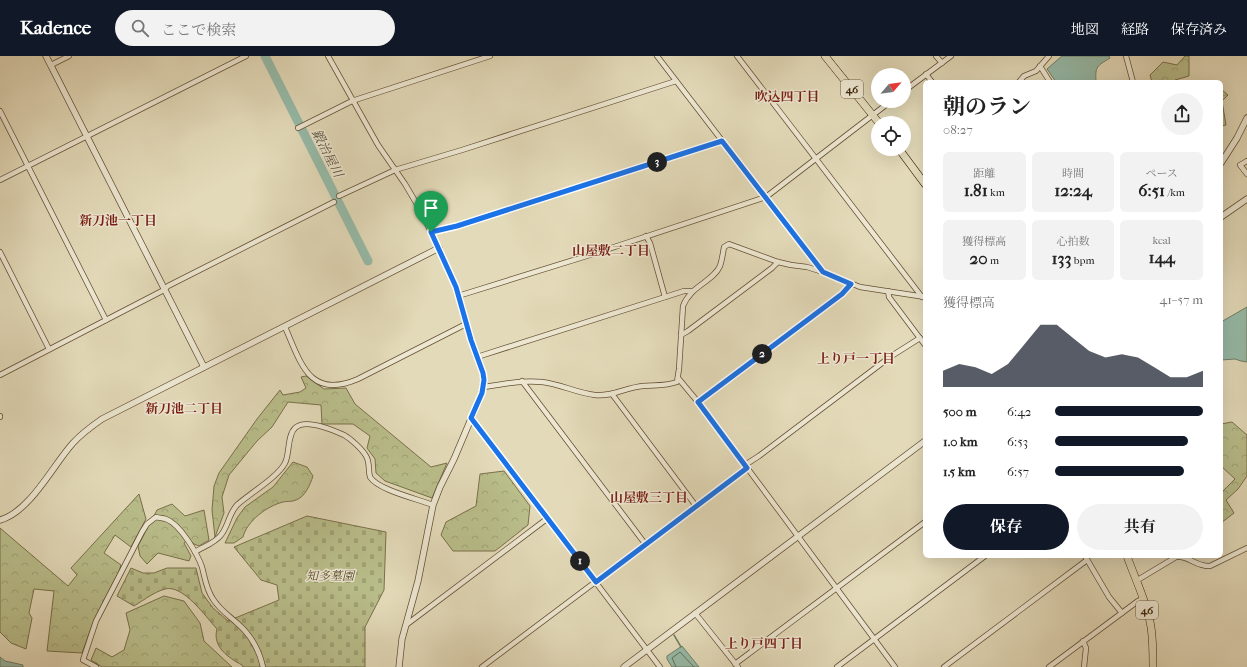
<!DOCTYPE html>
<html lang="ja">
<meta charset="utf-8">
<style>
:root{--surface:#fff;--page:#f2f2f2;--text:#222;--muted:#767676;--accent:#111827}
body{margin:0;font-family:"IM FELL French Canon","Noto Serif JP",serif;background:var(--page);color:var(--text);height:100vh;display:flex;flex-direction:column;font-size:15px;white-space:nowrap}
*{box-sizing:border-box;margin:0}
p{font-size:13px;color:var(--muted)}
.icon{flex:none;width:22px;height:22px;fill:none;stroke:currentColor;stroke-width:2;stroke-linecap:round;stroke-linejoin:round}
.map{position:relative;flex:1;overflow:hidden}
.panel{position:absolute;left:923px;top:24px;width:300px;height:478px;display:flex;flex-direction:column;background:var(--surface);border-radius:6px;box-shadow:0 4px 16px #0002}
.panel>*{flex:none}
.needle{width:26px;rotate:62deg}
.tools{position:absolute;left:871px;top:12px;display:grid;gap:8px}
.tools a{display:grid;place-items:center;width:40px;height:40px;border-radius:50%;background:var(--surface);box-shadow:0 4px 16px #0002;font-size:20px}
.pin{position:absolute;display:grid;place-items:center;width:34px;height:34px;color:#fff;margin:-41px -17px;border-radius:50% 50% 50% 0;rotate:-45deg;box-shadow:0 0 4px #0007}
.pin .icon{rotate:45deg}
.km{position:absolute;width:20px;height:20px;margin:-10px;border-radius:50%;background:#222;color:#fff;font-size:11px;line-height:20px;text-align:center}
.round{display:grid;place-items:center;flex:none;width:42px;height:42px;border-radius:21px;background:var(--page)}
.head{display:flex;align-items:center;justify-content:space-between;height:68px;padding:0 20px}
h1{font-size:22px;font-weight:700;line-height:30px}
.figures{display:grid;grid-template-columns:repeat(3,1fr);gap:6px;height:68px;padding:4px 20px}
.figures div{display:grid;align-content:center;border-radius:6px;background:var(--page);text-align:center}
.figures b{font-size:17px;font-weight:700}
.figures small{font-size:11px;font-weight:400}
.figures p{font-size:11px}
.chart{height:112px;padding:8px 20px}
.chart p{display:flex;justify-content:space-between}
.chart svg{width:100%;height:72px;margin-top:4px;fill:var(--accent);opacity:.7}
.primary-button{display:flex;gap:8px;margin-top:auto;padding:8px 20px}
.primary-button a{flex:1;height:46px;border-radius:24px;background:var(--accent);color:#fff;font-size:16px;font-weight:700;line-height:46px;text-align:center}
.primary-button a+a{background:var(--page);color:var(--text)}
ul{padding:0 20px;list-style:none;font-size:13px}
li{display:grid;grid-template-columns:64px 48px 1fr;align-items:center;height:30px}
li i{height:10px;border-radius:5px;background:var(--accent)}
header{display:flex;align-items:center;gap:24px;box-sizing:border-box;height:56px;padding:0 20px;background:var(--accent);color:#fff}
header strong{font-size:19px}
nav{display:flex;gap:22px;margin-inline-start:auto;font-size:14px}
.search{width:280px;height:36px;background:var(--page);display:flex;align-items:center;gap:10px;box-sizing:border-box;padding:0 14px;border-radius:22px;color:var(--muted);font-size:15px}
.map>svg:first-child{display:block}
.forest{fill:url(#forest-crowns);stroke:#79704a}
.cemetery{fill:url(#cemetery-stones);stroke:#79704a}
.water{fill:#96bba9;stroke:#717e69}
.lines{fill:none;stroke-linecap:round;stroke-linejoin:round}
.shore{stroke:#686e58;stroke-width:1}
.stream{stroke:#717e69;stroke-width:1.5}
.river{stroke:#96bba9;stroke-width:9}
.minor-casing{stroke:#645034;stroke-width:6}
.tertiary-casing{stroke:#645034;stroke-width:7}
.primary-casing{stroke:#392208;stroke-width:8}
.minor{stroke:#ede7d2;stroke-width:4.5}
.tertiary{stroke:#ede7d2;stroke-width:5.5}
.primary{stroke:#e3dab9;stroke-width:7}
.route-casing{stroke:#fff;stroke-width:8}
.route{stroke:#1a73e8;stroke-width:5}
.labels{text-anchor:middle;stroke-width:3;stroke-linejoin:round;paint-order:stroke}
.shield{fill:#ede7d2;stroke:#6f5d45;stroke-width:1}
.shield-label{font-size:11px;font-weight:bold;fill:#392208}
.park-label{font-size:12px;font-style:italic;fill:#594929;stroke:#ede7d2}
.neighbourhood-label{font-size:13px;font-weight:bold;fill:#7a1f14;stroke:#ede7d2}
.water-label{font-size:13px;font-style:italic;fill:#555038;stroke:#ede7d2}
</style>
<header>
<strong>Kadence</strong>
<div class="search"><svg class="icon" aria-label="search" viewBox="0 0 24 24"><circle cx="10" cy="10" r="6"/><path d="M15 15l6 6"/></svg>ここで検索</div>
<nav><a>地図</a><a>経路</a><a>保存済み</a></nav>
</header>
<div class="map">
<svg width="1247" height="611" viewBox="0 0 1247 611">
<defs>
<pattern id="forest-crowns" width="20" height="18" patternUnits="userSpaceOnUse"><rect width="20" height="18" fill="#b9be8b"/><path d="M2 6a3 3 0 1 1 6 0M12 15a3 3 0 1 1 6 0" fill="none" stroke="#a0a376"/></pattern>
<pattern id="cemetery-stones" width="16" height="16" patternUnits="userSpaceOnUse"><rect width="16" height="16" fill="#b9be8b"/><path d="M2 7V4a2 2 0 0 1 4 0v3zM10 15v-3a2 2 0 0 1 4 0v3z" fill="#a0a376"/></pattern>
</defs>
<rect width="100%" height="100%" fill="#e3dab9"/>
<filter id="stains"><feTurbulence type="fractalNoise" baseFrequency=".005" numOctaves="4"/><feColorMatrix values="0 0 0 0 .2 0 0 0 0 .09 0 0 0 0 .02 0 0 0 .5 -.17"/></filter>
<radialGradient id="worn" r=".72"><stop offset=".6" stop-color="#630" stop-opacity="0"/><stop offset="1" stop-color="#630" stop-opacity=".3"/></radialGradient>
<g class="forest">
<polygon points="1185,0 1189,0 1189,20 1175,24 1175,26 1152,26 1150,19 1163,6 1177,9"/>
<polygon points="1221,33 1228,39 1222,45 1226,69 1221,70"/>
<polygon points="306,320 324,333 346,332 355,348 431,411 447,407 432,442 385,425 376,417 375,403 367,392 370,380 353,368 322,368 321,349 288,346 272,371 257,385 229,419 222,441 224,457 215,481 212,454 214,430 219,417 257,363 280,334 283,339 300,336 306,332 301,321"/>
<polygon points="1232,366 1247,379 1247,420 1238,433 1226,444 1234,457 1221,467 1221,437 1235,423 1221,410 1221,368"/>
<path d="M293 406 307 411 313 420C310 429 305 441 296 444 292 446 287 445 283 446 267 450 247 465 243 481L234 487H225L237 462 245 451 273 431Z"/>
<polygon points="504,415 530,450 528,469 495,495 453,495 441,479 446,466 476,450 480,418"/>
<polygon points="139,438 146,463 131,491 115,479 104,497 121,509 118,518 94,564 82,597 47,595 54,535 34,533 29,557 32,562 26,593 11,587 0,576 0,472 68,530 77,519 71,512"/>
<polygon points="172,448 185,460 204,454 209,484 199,490 194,488 189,483 184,487 191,500 189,505 158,497 147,508 140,500 138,490 157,454"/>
<polygon points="164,540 184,545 200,567 204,585 232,611 102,611 91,604 96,592 112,601 124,594 130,574 126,557"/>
</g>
<path class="cemetery" d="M307 460 386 476 384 534 365 571V611H243L242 609C229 602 212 591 217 573 206 561 183 528 165 533 154 536 144 544 134 550L117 540 131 512 143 517H154L167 512H196L202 537 213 552 228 565 279 544 277 529 261 524 234 491Z"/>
<g class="water">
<path d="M1062 0H1109L1110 2C1097 10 1095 10 1096 26H1056L1047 13Z"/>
<polygon points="1247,251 1247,306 1241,305 1235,303 1221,304 1221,266"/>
<polygon points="682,590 699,611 672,611 667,603 667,600"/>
<polygon points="0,601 5,605 23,609 23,611 0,611"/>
</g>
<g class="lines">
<polyline class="shore" points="676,611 672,602 680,596 694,611"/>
<polyline class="stream" points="674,579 681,591"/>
<polyline class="river" points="265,0 368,205"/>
<defs>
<g id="minor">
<polyline points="328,0 378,89 405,128 418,150 431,176 457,170 722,85"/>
<polyline points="657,0 823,216"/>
<polyline points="737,0 922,241"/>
<polyline points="936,0 942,7"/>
<polyline points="1126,0 1133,26"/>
<polyline points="51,9 69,0"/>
<polyline points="1040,10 1050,26"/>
<polyline points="926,18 932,26"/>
<polyline points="1019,26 1024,20 1036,15 1049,0"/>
<polyline points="904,35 951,0"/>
<polyline points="0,55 106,264"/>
<polyline points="298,72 352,45 490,0"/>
<polyline points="1247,105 1240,109 1247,118"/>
<polyline points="0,124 246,0"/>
<polyline points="339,140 395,114 462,94 676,25"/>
<polyline points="646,180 650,187 665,241"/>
<polyline points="0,196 49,293"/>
<polyline points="888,235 889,241 925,289"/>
<polyline points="458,240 593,198 766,141 891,45"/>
<path d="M285 271C301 307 309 344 358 323L466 268"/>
<polyline points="681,279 688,275 772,212 778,206"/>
<polyline points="477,301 684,235 693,235"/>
<polyline points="0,319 162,235 168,230 334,146"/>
<polyline points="678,322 698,346 745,409 895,611"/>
<polyline points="522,325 646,489"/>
<path d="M484 331C503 328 522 324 542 326 560 328 577 337 595 339 613 341 627 331 643 330 655 329 666 330 677 326L679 313 683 250C691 229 713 226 720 210 722 204 723 197 724 191L729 188 778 206 791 209 807 211 823 216 860 231 925 241"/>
<polyline points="612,338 696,450"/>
<polyline points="698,346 842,238 847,233 851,228"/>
<polyline points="0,360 0,361"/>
<polyline points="471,362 660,611"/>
<polyline points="745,409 759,400 890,301 920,282"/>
<path d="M195 496C203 491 215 487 221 479 229 469 228 459 237 449 249 438 278 421 285 407 290 397 287 380 295 372 305 362 333 374 344 379 351 383 362 393 366 400 370 406 368 414 370 421 378 434 418 443 433 449"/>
<polyline points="1085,500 1109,541 1122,557"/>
<path d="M1136 525 1176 501C1188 499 1196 511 1210 510L1247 492"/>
<polyline points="695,557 738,611"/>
<polyline points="406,569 548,462"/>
<polyline points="1083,585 1086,592 1084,611"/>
<polyline points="735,608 925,466"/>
<path d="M96 611 83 604 96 565 142 476 147 468 156 461C159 462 163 462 166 463 180 468 197 497 202 511 205 522 206 533 213 543 219 553 228 559 237 567 251 579 259 593 263 611"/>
<polyline points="482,611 747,412"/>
<polyline points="837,611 985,500"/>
<polyline points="944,611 1087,504"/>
<polyline points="1049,611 1138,545 1143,543"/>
</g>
<g id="tertiary">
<polyline points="46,0 204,311"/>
<polyline points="1221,107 1237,82 1247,62"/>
<polyline points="1221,161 1247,143"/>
<path d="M0 464C30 456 53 409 73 387 82 377 92 370 102 363L439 192"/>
<polyline points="399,611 402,583 418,525 433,449 440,431 454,403 482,337 484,324 483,317 471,284 456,231 431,176"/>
<polyline points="624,611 925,385"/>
</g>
<g id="primary">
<polyline points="825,0 879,67"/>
<polyline points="899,93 925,128"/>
<path d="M1127 500C1135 523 1147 546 1151 571 1153 584 1153 597 1153 611"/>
</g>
</defs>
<use href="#minor" class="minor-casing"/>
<use href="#tertiary" class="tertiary-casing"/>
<use href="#primary" class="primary-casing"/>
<use href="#minor" class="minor"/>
<use href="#tertiary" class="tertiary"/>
<use href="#primary" class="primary"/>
</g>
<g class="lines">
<defs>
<polygon id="route" points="722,85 823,216 851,228 842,238 698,346 747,412 596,526 471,362 482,337 484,324 483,317 471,284 456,231 431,176 457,170"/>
</defs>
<use href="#route" class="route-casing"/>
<use href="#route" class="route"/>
</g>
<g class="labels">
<g class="shield">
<rect x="841" y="24" width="22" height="18" rx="3"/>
<rect x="1136" y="545" width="22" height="18" rx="3"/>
</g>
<g class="shield-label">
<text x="852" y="37">46</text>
<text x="1147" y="558">46</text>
</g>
<g class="park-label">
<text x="330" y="524">知多墓園</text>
</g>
<g class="neighbourhood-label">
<text x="787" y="45">吹込四丁目</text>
<text x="118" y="169">新刀池一丁目</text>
<text x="611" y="199">山屋敷二丁目</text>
<text x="856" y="307">上り戸一丁目</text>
<text x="184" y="357">新刀池二丁目</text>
<text x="649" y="446">山屋敷三丁目</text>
<text x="764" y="592">上り戸四丁目</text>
</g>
<g class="water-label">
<text transform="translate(328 97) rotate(63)" y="5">鍛治屋川</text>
</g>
</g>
<rect width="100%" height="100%" filter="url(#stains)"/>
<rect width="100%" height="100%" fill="url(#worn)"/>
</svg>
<div class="tools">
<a><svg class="needle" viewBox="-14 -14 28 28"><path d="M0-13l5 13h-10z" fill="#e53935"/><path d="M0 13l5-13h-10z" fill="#767676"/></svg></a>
<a><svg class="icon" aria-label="locate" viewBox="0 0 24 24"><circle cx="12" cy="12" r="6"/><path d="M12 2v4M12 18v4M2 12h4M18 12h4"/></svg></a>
</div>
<div class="pin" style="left:431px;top:176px;background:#1e9e55"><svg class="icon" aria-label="arrive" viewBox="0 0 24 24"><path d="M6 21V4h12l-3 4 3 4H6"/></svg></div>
<b class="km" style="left:580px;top:505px">1</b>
<b class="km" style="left:762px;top:298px">2</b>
<b class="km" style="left:657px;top:106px">3</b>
<section class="panel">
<div class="head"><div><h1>朝のラン</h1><p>08:27</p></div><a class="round"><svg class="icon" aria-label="share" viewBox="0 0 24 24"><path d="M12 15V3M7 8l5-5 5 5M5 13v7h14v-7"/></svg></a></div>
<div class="figures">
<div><p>距離</p><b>1.81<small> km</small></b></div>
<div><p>時間</p><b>12:24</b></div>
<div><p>ペース</p><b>6:51<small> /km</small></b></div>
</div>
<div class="figures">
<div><p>獲得標高</p><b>20<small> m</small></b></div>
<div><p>心拍数</p><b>133<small> bpm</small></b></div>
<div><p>kcal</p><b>144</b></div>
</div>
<div class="chart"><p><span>獲得標高</span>41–57 m</p>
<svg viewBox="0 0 160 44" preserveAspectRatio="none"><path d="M0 44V34L10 30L20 32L30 36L40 30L50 18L60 6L70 6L80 14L90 22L100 26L110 24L120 26L130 32L140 38L150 38L160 34V44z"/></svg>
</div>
<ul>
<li><b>500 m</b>6:42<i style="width:100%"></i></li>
<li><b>1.0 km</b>6:53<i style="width:90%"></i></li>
<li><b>1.5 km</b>6:57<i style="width:87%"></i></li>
</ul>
<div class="primary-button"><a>保存</a><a>共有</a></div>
</section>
</div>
